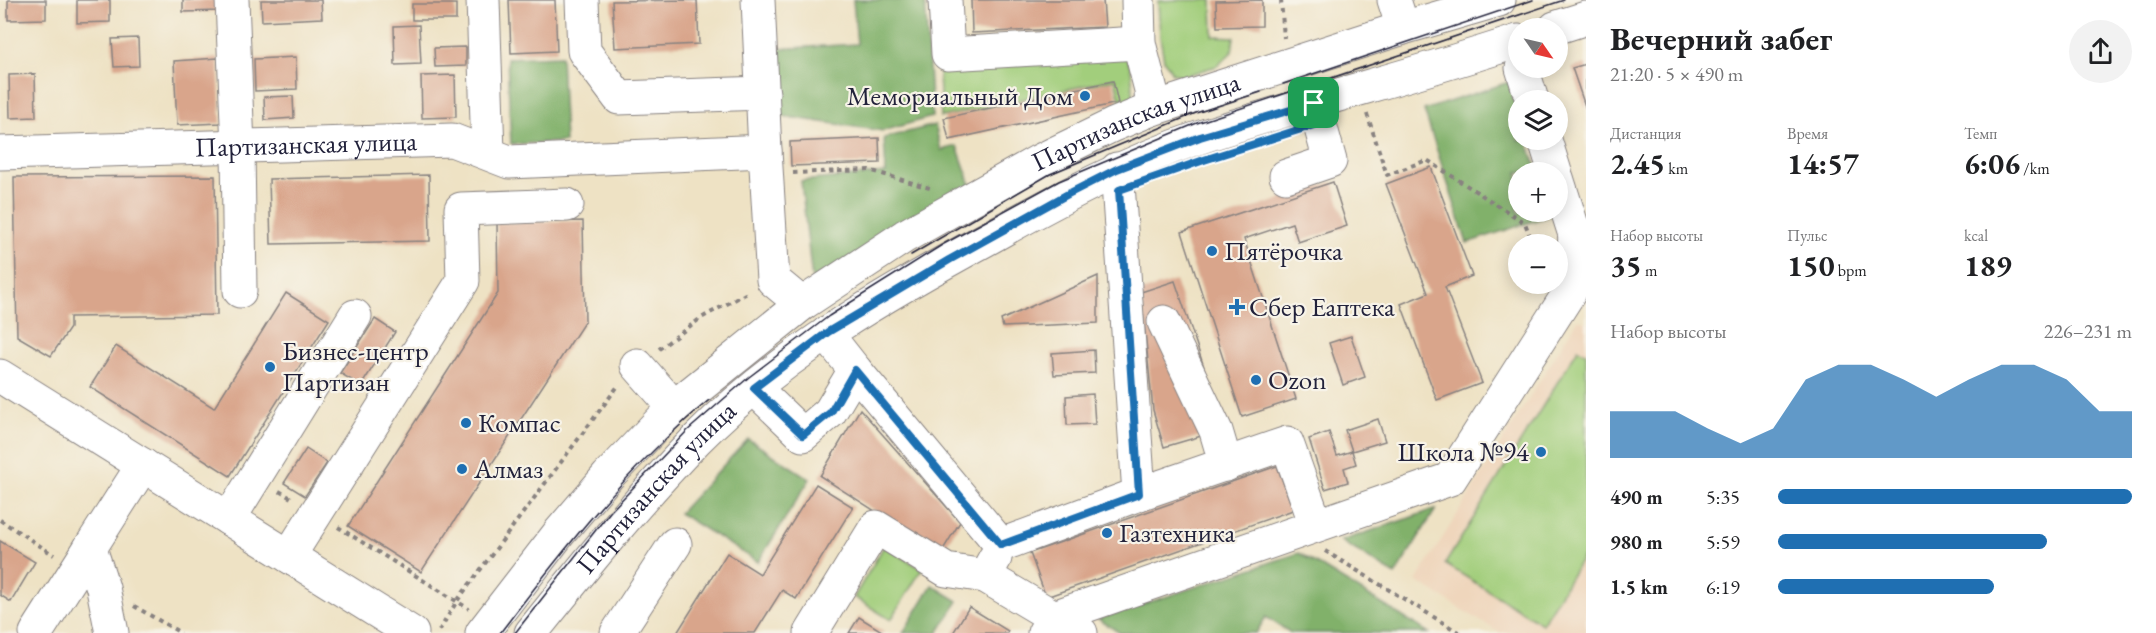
<!DOCTYPE html>
<html lang="ru">
<meta charset="utf-8">
<style>
:root{--surface:#fff;--page:#f2f2f2;--text:#202124;--muted:#757577;--accent:#1f6fb2}
body{margin:0;font-family:"EB Garamond",serif;background:var(--page);color:var(--text);height:100vh;display:flex;flex-direction:column;font-size:22px;white-space:nowrap}
*{box-sizing:border-box;margin:0}
p{font-size:20px;color:var(--muted)}
.icon{flex:none;width:33px;height:33px;fill:none;stroke:currentColor;stroke-width:2;stroke-linecap:round;stroke-linejoin:round}
.map{position:relative;flex:1;overflow:hidden}
.details{display:flex;flex-direction:column;background:var(--surface);width:570px}
.details>*{flex:none}
.needle{width:39px;rotate:124deg}
.fabs{position:absolute;left:1508px;top:18px;display:grid;gap:12px}
.fabs a{display:grid;place-items:center;width:60px;height:60px;border-radius:50%;background:var(--surface);box-shadow:0 3px 15px #0003;font-size:30px}
.pin{position:absolute;display:grid;place-items:center;width:51px;height:51px;color:#fff;margin:-26px;border-radius:12px;box-shadow:0 3px 9px #0006}
.round{display:grid;place-items:center;flex:none;width:63px;height:63px;border-radius:32px;background:var(--page)}
.overview{display:flex;align-items:center;justify-content:space-between;height:102px;padding:0 24px}
h1{font-size:33px;font-weight:700;line-height:45px}
.stats{display:grid;grid-template-columns:repeat(3,1fr);gap:9px;height:102px;padding:6px 24px}
.stats div{display:grid;align-content:center}
.stats b{font-size:30px;font-weight:700}
.stats small{font-size:16px;font-weight:400}
.stats p{font-size:16px}
.chart{height:168px;padding:12px 24px}
.chart p{display:flex;justify-content:space-between}
.chart svg{width:100%;height:108px;margin-top:6px;fill:var(--accent);opacity:.7}
ul{padding:0 24px;list-style:none;font-size:20px}
li{display:grid;grid-template-columns:96px 72px 1fr;align-items:center;height:45px}
li i{height:15px;border-radius:8px;background:var(--accent)}
main{display:flex;flex:1;min-height:0}
.map>svg:first-child{display:block}
.built{fill:#efd6bc}
.green{fill:#a2ce7b;stroke:#62785b;stroke-width:1.5}
.forest{fill:#81b16b;stroke:#526a53;stroke-width:1.5}
.building{fill:#d9a58b}
.lines{fill:none;stroke-linecap:round;stroke-linejoin:round}
.minor-casing{stroke:#888280;stroke-width:35}
.path{stroke:#888280;stroke-width:4;stroke-dasharray:4.5 4.5;stroke-linecap:butt}
.minor{stroke:#fff;stroke-width:33}
.tram{stroke:#22223b;stroke-width:1.5}
.route-casing{stroke:#fff;stroke-width:12}
.route{stroke:#1f6fb2;stroke-width:8}
.poi-dot{fill:#1f6fb2;stroke:#f7f3e8;stroke-width:2}
.labels{text-anchor:middle;stroke-width:4.5;stroke-linejoin:round;paint-order:stroke}
.poi-label{font-size:27px;fill:#22223b;stroke:#f7f3e8;text-anchor:start}
.street-label{font-size:27px;fill:#22223b;stroke:#f7f3e8}
</style>
<main>
<div class="map">
<svg width="1586" height="633" viewBox="0 0 1586 633">
<rect width="100%" height="100%" fill="#f7f3e8"/>
<filter id="ink" filterUnits="userSpaceOnUse"><feTurbulence type="fractalNoise" baseFrequency=".0167" numOctaves="2"/><feDisplacementMap in="SourceGraphic" scale="12" xChannelSelector="R" yChannelSelector="G"/><feConvolveMatrix kernelMatrix="1 2 1 2 8 2 1 2 1" color-interpolation-filters="sRGB"/></filter>
<filter id="wash" filterUnits="userSpaceOnUse"><feTurbulence type="fractalNoise" baseFrequency=".008" numOctaves="4" result="noise"/><feDisplacementMap in="SourceGraphic" scale="24" xChannelSelector="R" yChannelSelector="G"/><feGaussianBlur stdDeviation="1.35" result="paint"/><feColorMatrix in="noise" values="0 0 0 0 0 0 0 0 0 0 0 0 0 0 0 0 0 1.4 0 .05"/><feComposite in="paint" operator="in"/></filter>
<g filter="url(#wash)">
<rect width="100%" height="100%" fill="#eee2c4"/>
<polygon class="built" points="1578,319 1586,323 1586,633 1500,633 1416,581"/>
<g class="green">
<polygon points="1176,0 1212,0 1213,36 1234,37 1232,52 1217,66 1183,76 1172,73 1164,60 1160,37 1158,1"/>
<polygon points="1114,55 1126,57 1131,69 1134,102 1121,104 1115,79 941,117 939,71"/>
<polygon points="1578,349 1586,353 1586,552 1542,624 1445,564"/>
<polygon points="884,546 922,569 891,620 854,597"/>
</g>
<g class="forest">
<polygon points="853,0 925,0 932,117 883,131 781,116 776,49 857,44"/>
<polygon points="561,56 565,142 511,144 507,58"/>
<polygon points="1509,82 1518,111 1518,140 1527,140 1538,172 1518,172 1518,212 1551,212 1552,215 1467,243 1424,110"/>
<polygon points="935,125 941,150 957,146 972,188 812,280 801,181 886,173 884,138"/>
<polygon points="748,439 810,479 758,562 679,513"/>
<polygon points="1436,509 1395,575 1341,541"/>
<polygon points="1299,553 1429,633 1291,633 1266,617 1256,633 1120,633 1098,619"/>
<polygon points="932,585 958,601 938,633 903,633"/>
</g>
<g id="blocks">
<g class="building">
<polygon points="8,0 46,0 46,19 8,20"/>
<polygon points="77,0 110,0 110,22 77,23"/>
<polygon points="183,0 220,0 220,11 183,12"/>
<polygon points="261,0 321,0 322,18 262,21"/>
<polygon points="509,0 555,0 557,51 511,53"/>
<polygon points="697,0 699,44 615,48 612,1"/>
<polygon points="971,0 1103,0 1105,27 972,33"/>
<polygon points="1262,0 1262,26 1217,27 1216,1"/>
<rect x="412" y="4" width="44" height="16"/>
<polygon points="419,25 421,64 395,65 394,26"/>
<polygon points="138,38 139,66 114,67 112,39"/>
<polygon points="466,47 466,66 435,67 434,48"/>
<polygon points="296,57 297,89 255,91 254,59"/>
<polygon points="218,58 221,123 177,125 174,61"/>
<polygon points="1586,64 1586,109 1572,68"/>
<polygon points="35,74 36,117 10,118 9,75"/>
<polygon points="455,75 456,117 422,118 421,76"/>
<polygon points="1113,81 1118,103 949,140 944,118"/>
<polygon points="293,96 294,118 265,120 264,97"/>
<polygon points="879,138 880,163 791,166 790,142"/>
<polygon points="1431,167 1472,276 1445,287 1482,383 1437,400 1401,304 1428,293 1386,184"/>
<polygon points="429,175 430,241 271,244 269,179"/>
<polygon points="215,176 217,315 70,317 70,328 51,356 17,336 14,177"/>
<polygon points="1333,182 1347,226 1298,242 1292,223 1244,239 1296,399 1242,417 1182,232"/>
<polygon points="583,221 585,321 421,572 348,526 498,293 497,223"/>
<polygon points="1098,276 1098,323 1003,327 1001,320"/>
<polygon points="1175,281 1225,429 1164,447 1153,410 1141,292"/>
<polygon points="286,293 329,320 230,476 90,387 116,346 214,408"/>
<polygon points="375,319 395,332 361,386 340,373"/>
<polygon points="1351,336 1365,377 1343,385 1329,343"/>
<polygon points="1094,350 1095,373 1054,375 1052,353"/>
<polygon points="1093,394 1095,424 1067,425 1066,396"/>
<polygon points="860,409 960,522 941,553 820,476"/>
<polygon points="1378,419 1385,441 1352,451 1345,430"/>
<polygon points="1329,432 1337,456 1352,451 1356,464 1344,468 1348,482 1325,489 1309,439"/>
<polygon points="306,449 327,463 305,496 284,483"/>
<polygon points="1277,466 1293,510 1046,597 1030,553"/>
<polygon points="816,484 853,507 796,599 782,590 755,633 677,633 727,553 760,574"/>
<polygon points="0,541 35,562 11,602 0,595"/>
<polygon points="969,607 1008,631 1007,633 953,633"/>
<polygon points="859,617 885,633 849,633"/>
</g>
</g>
</g>
<g filter="url(#ink)">
<use href="#blocks" fill-opacity="0" stroke="#888280" stroke-width="1.5"/>
<g class="lines">
<defs>
<g id="minor">
<polyline points="232,0 238,147 240,291"/>
<polyline points="483,0 488,153"/>
<polyline points="582,0 584,51 619,98 763,93"/>
<polyline points="758,0 765,151"/>
<polyline points="945,0 948,54 1139,43"/>
<polyline points="1138,0 1139,43 1151,90 1152,109"/>
<polyline points="1394,0 1403,28"/>
<polyline points="1555,28 1586,18"/>
<polyline points="1522,68 1532,100"/>
<polyline points="1545,140 1555,172"/>
<path id="s1" d="M0 153 452 140 509 162 765 151 773 280 802 304"/>
<polyline points="1286,176 1330,161 1314,103"/>
<polyline points="1557,178 1575,235 1586,235"/>
<polyline points="1164,322 1216,431 1226,465"/>
<polyline points="828,332 836,346 855,370 1001,545"/>
<polyline points="637,365 674,407"/>
<polyline points="0,376 412,633"/>
<polyline points="754,388 803,435 830,412 855,370"/>
<polyline points="1139,494 1287,443 1316,525"/>
<polyline points="229,519 355,316"/>
<polyline points="1001,545 1139,494 1117,169"/>
<polyline points="289,556 463,281 461,209 567,205"/>
<polyline points="995,558 985,576 1054,617 1044,633"/>
<polyline points="36,633 90,548"/>
<polyline points="112,633 103,588 90,548 143,465"/>
<path id="s2" d="M482 633 560 532 608 476 674 407 802 304 905 236 1039 161 1113 125 1152 109 1403 28 1499 0"/>
<path id="s3" d="M531 633C584 567 637 501 696 440 781 354 887 293 992 236 1060 198 1127 162 1201 137 1305 102 1413 76 1518 41"/>
<polyline points="617,633 675,544"/>
<polyline points="811,633 876,527 946,570 985,576"/>
<polyline points="1081,633 1054,617 1450,479 1571,290 1575,235"/>
</g>
</defs>
<use href="#minor" class="minor-casing"/>
<g class="path">
<polyline points="1281,0 1284,38"/>
<polyline points="1367,114 1387,175 1427,160 1525,223 1533,244"/>
<polyline points="793,173 869,170 933,189"/>
<polyline points="659,349 701,318 749,292"/>
<polyline points="279,491 293,499"/>
<polyline points="0,520 54,555"/>
<polyline points="338,527 469,609"/>
<polyline points="1325,551 1460,633"/>
<polyline points="134,606 181,633"/>
<polyline points="439,631 457,601 618,386"/>
</g>
<use href="#minor" class="minor"/>
<g class="tram">
<polyline points="1283,84 1533,0"/>
<polyline points="911,255 1050,174 1196,113 1261,92"/>
<path d="M500 633C563 550 628 467 709 400"/>
<polyline points="515,633 610,512 687,431 749,377 829,316 942,245 1059,181 1197,123 1564,0"/>
</g>
</g>
</g>
<g class="lines" filter="url(#ink)">
<defs>
<polygon id="route" points="1314,103 1320,123 1204,160 1119,190 1139,494 1001,545 855,370 831,412 803,435 754,388 828,332 949,260 1068,194 1117,169 1200,137"/>
</defs>
<use href="#route" class="route-casing"/>
<use href="#route" class="route"/>
</g>
<g class="poi-dot">
<circle cx="1085" cy="96" r="6"/>
<circle cx="1212" cy="251" r="6"/>
<path d="M1234 298h6v6h6v6h-6v6h-6v-6h-6v-6h6z"/>
<circle cx="270" cy="367" r="6"/>
<circle cx="1256" cy="380" r="6"/>
<circle cx="466" cy="423" r="6"/>
<circle cx="1541" cy="452" r="6"/>
<circle cx="462" cy="469" r="6"/>
<circle cx="1107" cy="533" r="6"/>
</g>
<g class="labels">
<g class="poi-label">
<text x="1073" y="105" text-anchor="end">Мемориальный Дом</text>
<text x="1224" y="260">Пятёрочка</text>
<text x="1249" y="316">Сбер Еаптека</text>
<text x="282" y="360">Бизнес-центр<tspan x="282" dy="31">Партизан</tspan></text>
<text x="1268" y="389">Ozon</text>
<text x="478" y="432">Компас</text>
<text x="1529" y="461" text-anchor="end">Школа №94</text>
<text x="474" y="478">Алмаз</text>
<text x="1119" y="542">Газтехника</text>
</g>
<g class="street-label">
<text dy="9" stroke="none"><textPath href="#s2" startOffset="843">Партизанская улица</textPath></text>
<text dy="9" stroke="none"><textPath href="#s1" startOffset="306">Партизанская улица</textPath></text>
<text dy="9" stroke="none"><textPath href="#s3" startOffset="192">Партизанская улица</textPath></text>
</g>
</g>
</svg>
<div class="fabs">
<a><svg class="needle" viewBox="-14 -14 28 28"><path d="M0-13l5 13h-10z" fill="#e53935"/><path d="M0 13l5-13h-10z" fill="#757577"/></svg></a>
<a><svg class="icon" aria-label="layers" viewBox="0 0 24 24"><path d="M12 4l9 5-9 5-9-5zM3 14l9 5 9-5"/></svg></a>
<a>+</a>
<a>−</a>
</div>
<div class="pin" style="left:1314px;top:103px;background:#1e9e55"><svg class="icon" aria-label="arrive" viewBox="0 0 24 24"><path d="M6 21V4h12l-3 4 3 4H6"/></svg></div>
</div>
<section class="details">
<div class="overview"><div><h1>Вечерний забег</h1><p>21:20 · 5 × 490 m</p></div><a class="round"><svg class="icon" aria-label="share" viewBox="0 0 24 24"><path d="M12 15V3M7 8l5-5 5 5M5 13v7h14v-7"/></svg></a></div>
<div class="stats">
<div><p>Дистанция</p><b>2.45<small> km</small></b></div>
<div><p>Время</p><b>14:57</b></div>
<div><p>Темп</p><b>6:06<small> /km</small></b></div>
</div>
<div class="stats">
<div><p>Набор высоты</p><b>35<small> m</small></b></div>
<div><p>Пульс</p><b>150<small> bpm</small></b></div>
<div><p>kcal</p><b>189</b></div>
</div>
<div class="chart"><p><span>Набор высоты</span>226–231 m</p>
<svg viewBox="0 0 160 44" preserveAspectRatio="none"><path d="M0 44V25L10 25L20 25L30 32L40 38L50 32L60 12L70 6L80 6L90 12L100 19L110 12L120 6L130 6L140 12L150 25L160 25V44z"/></svg>
</div>
<ul>
<li><b>490 m</b>5:35<i style="width:100%"></i></li>
<li><b>980 m</b>5:59<i style="width:76%"></i></li>
<li><b>1.5 km</b>6:19<i style="width:61%"></i></li>
</ul>
</section>
</main>
